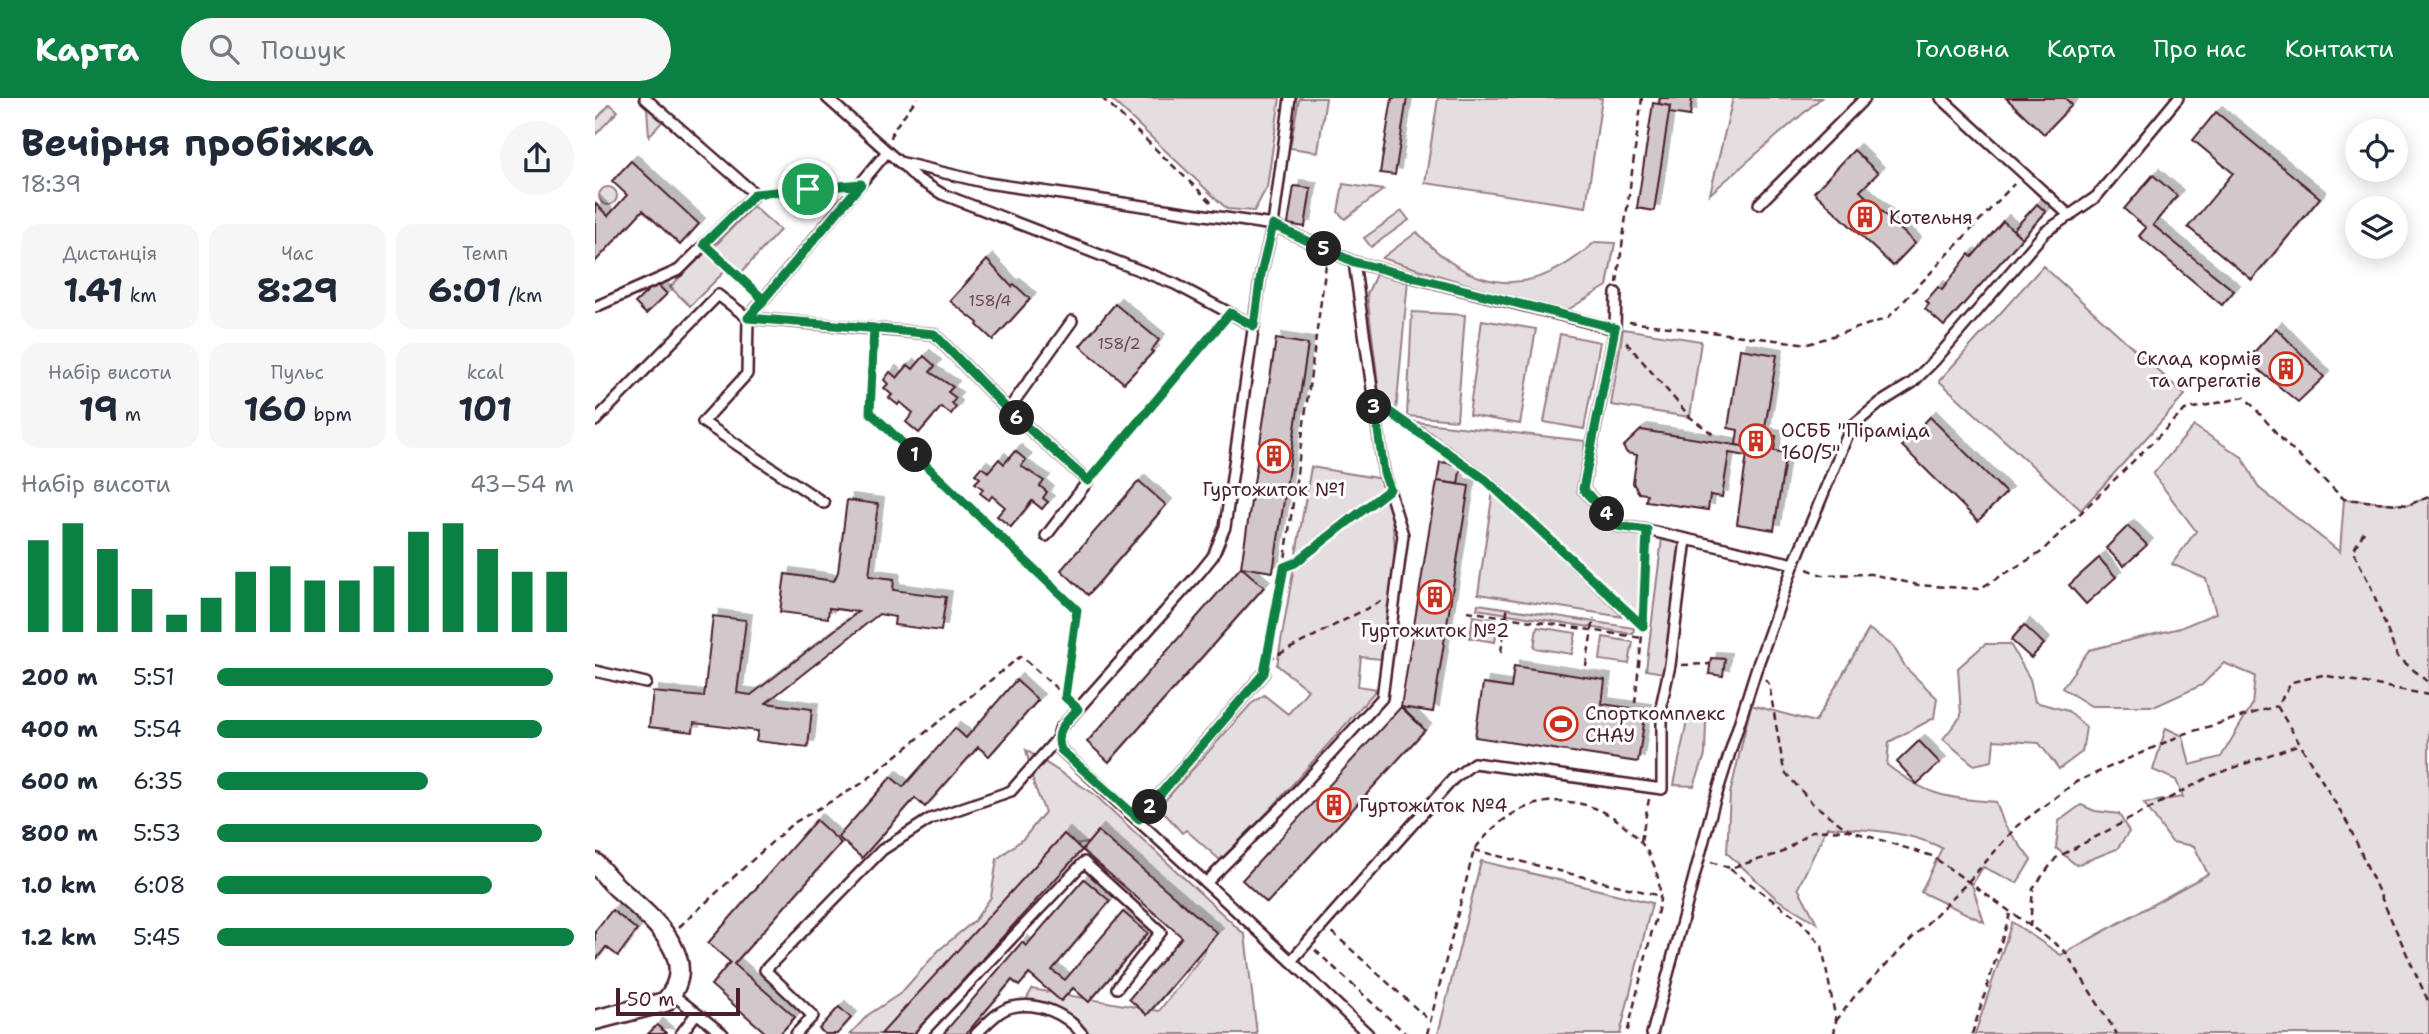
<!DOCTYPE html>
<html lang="uk">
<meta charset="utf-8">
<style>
:root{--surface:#fff;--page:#f6f6f7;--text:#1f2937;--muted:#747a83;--accent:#0b8043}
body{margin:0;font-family:"Shantell Sans",sans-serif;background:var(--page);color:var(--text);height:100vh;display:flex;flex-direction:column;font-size:26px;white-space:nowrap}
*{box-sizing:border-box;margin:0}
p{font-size:23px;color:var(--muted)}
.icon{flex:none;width:38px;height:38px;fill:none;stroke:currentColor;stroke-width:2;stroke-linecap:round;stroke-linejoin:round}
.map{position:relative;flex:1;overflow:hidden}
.panel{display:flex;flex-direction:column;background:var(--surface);width:595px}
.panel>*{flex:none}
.tools{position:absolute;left:1750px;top:21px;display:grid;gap:14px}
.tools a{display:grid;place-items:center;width:63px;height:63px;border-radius:50%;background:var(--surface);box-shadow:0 4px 18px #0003;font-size:35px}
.scale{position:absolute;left:21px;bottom:18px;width:124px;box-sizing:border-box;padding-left:7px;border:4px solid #4a1f2b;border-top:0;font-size:19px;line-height:24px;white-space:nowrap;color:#4a1f2b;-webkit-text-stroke:5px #fff;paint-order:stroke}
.pin{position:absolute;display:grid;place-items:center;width:60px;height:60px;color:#fff;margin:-30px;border:4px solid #fff;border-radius:50%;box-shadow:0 2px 7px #0007}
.km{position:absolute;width:35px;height:35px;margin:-18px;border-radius:50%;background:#222;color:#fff;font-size:19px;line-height:35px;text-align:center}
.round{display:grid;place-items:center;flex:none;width:74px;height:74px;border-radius:37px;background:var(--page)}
.headline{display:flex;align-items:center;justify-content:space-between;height:119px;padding:0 21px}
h1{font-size:38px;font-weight:700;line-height:52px}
.stats{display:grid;grid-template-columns:repeat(3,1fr);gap:10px;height:119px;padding:7px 21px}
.stats div{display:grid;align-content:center;border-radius:18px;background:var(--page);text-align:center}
.stats b{font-size:35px;font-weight:700}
.stats small{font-size:19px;font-weight:400}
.stats p{font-size:19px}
.chart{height:196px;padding:14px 21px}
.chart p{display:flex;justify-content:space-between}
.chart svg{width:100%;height:126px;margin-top:7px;stroke:var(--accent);stroke-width:6}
ul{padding:0 21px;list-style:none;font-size:23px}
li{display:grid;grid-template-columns:112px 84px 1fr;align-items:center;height:52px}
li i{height:18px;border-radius:9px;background:var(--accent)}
header{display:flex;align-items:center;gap:42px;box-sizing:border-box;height:98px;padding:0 35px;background:var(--accent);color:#fff}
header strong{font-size:33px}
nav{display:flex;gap:38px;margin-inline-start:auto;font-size:24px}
.search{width:490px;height:63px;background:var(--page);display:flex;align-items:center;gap:18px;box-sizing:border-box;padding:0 24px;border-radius:38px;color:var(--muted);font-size:26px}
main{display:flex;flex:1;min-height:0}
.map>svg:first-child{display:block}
.green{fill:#e5dee0;stroke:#987e86;stroke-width:2}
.building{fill:#d2c7cb;stroke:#4a1f2b;stroke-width:2;filter:url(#shadow)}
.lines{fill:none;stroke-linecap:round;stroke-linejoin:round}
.service-casing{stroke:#4a1f2b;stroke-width:14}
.minor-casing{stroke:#4a1f2b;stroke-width:23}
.path{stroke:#4a1f2b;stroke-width:2.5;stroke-dasharray:7 5;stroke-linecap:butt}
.service{stroke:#fff;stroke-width:9}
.minor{stroke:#fff;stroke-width:18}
.route-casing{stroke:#fff;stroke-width:14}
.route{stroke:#0b8043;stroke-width:9}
.labels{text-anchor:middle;stroke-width:6;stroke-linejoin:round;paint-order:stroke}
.number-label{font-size:16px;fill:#6c4953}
.poi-label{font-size:19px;fill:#4a1f2b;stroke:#fff;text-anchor:start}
</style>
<header>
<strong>Карта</strong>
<div class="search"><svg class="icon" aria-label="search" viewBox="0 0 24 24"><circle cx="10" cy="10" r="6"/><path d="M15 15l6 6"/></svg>Пошук</div>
<nav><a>Головна</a><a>Карта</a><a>Про нас</a><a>Контакти</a></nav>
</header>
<main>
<section class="panel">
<div class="headline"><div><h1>Вечірня пробіжка</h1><p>18:39</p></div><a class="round"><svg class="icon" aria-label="share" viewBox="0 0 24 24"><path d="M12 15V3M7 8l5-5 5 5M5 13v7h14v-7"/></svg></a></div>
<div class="stats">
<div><p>Дистанція</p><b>1.41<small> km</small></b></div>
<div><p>Час</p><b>8:29</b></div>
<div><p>Темп</p><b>6:01<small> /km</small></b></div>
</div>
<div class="stats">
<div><p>Набір висоти</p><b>19<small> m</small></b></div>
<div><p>Пульс</p><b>160<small> bpm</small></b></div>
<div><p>kcal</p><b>101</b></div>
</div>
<div class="chart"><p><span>Набір висоти</span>43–54 m</p>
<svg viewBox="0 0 160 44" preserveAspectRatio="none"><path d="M5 44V12M15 44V6M25 44V15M35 44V29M45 44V38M55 44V32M65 44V23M75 44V21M85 44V26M95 44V26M105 44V21M115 44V9M125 44V6M135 44V15M145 44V23M155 44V23"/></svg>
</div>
<ul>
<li><b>200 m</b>5:51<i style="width:94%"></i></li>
<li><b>400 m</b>5:54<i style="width:91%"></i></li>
<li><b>600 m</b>6:35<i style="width:59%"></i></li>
<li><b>800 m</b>5:53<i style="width:91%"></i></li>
<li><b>1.0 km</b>6:08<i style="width:77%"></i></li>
<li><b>1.2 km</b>5:45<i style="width:100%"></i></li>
</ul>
</section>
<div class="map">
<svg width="1834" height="936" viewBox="0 0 1834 936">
<defs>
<filter id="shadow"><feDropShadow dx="6" dy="-6" stdDeviation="0" flood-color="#0004"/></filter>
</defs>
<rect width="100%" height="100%" fill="#fff"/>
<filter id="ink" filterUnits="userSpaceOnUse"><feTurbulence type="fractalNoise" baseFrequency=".0143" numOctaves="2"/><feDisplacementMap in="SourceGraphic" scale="14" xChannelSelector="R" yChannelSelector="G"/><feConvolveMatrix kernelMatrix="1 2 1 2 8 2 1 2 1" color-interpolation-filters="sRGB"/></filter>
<g filter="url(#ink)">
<g class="green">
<polygon points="515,0 685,0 672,89 659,113 632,111"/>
<polygon points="704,0 731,0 723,54 695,50"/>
<polygon points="843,0 1007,0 991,109 830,85"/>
<polygon points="1138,0 1226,0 1115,96"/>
<polygon points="15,6 23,13 0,37 0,23"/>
<polygon points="52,10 67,24 54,38"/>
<polygon points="748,86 788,92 750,121 743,114"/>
<circle cx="13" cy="98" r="9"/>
<polygon points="158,108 185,132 145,176 118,150"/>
<polygon points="807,113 814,122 776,149 769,140"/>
<path d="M822 134C879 197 937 201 1000 144L1020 145 1012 188 974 211 963 214 787 160Z"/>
<polygon points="112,153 132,171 95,208 75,189"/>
<polygon points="1448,168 1590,297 1486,412 1344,283"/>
<polygon points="782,174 813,182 801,314 785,302 772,196"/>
<polygon points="817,214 870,217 862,322 812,318"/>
<polygon points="887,222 941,231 925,326 874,317"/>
<polygon points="1028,231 1106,243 1095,319 1016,307"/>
<polygon points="965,236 1005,244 989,331 949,324"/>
<polygon points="821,324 990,343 986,388 1026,430 1053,436 1043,523 898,380"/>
<polygon points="1599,328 1647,359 1664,390 1745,454 1749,401 1813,407 1834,399 1834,936 1380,936 1417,824 1466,857 1613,776 1599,748 1577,744 1549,705 1588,699 1581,682 1558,672 1571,630 1588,638 1595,667 1626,659 1657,607 1660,578 1629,565 1607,587 1561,608 1496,608 1467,590 1494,552 1585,530 1621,515 1611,481 1577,466 1601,433 1558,376"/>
<path d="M716 369 787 381C791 397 796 413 798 429 804 472 793 520 786 561L766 559 763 588 782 591 674 713 625 762 591 732 587 735 564 709 656 606 669 597 693 616 713 592 682 567Z"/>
<polygon points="898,393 1028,519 883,496"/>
<polygon points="1067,440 1083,444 1089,451 1079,567 1068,575 1051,572"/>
<polygon points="883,506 1039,530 1038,536 882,511"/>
<polygon points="878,518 904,522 900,544 875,540"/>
<polygon points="942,529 981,535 977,556 939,550"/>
<path d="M1274 531 1298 548 1311 570 1342 600 1339 620 1294 644 1292 667C1334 699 1351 700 1401 704L1409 726 1436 762 1422 785 1388 769 1377 787 1389 824 1326 794 1347 750C1313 733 1269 731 1232 729L1203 790 1222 825 1182 801 1132 755 1135 696 1156 607 1220 624Z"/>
<polygon points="1008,539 1038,544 1034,566 1005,562"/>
<polygon points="1390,546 1415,546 1435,581 1440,604 1473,613 1491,629 1487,654 1464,671 1444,645 1399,642 1397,663 1379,667 1348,641 1366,618 1363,570"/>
<polygon points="1092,622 1111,624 1110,657 1099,688 1079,687"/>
<polygon points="431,652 499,696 650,837 662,936 495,936 484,923 430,904 437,891 564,913 610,854 597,814 510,742 462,750 288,936 255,936 273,917 306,895 344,852 380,822 396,799 402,761 429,740 450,714 439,687"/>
<polygon points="1486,707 1500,713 1524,716 1534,734 1522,751 1481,767 1461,750 1464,723"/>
<polygon points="886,763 1057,805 1025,936 843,936"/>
</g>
<g class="building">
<polygon points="797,0 812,0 800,77 785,75"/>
<polygon points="1065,0 1097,0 1095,18 1074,15 1075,8 1064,6"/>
<polygon points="1411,0 1470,0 1477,7 1449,36"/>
<polygon points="1058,5 1075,8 1059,113 1042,110"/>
<polygon points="1621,14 1725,100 1657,182 1593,129 1638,75 1598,42"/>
<polygon points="1259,52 1283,75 1265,93 1320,145 1298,168 1219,94"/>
<polygon points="36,63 104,126 85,147 48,112 0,164 0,105 13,118 32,97 17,83"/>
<polygon points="1558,77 1582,98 1558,127 1639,193 1627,207 1544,138 1551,130 1529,111"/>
<polygon points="699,88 716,90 710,129 693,126"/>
<polygon points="1442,106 1451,114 1427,140 1418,132"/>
<polygon points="1408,123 1427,140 1349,228 1330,211 1334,206 1331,203 1343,189 1347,192 1374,156 1377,159"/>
<polygon points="392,162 417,189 419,186 435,201 398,242 382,227 383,225 355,203"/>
<polygon points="61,185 72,196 51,216 40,205"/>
<polygon points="520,206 564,242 556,253 558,254 529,285 485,248"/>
<polygon points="1681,230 1729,279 1703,304 1652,262"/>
<polygon points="681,241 713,246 678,474 646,469"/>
<polygon points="1145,251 1182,257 1169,336 1181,338 1179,353 1191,355 1179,432 1142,426 1153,349 1141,347 1143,332 1133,330"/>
<polygon points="329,258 340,268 335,274 358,289 353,294 361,300 357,305 361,309 356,316 346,309 324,335 311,324 318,315 305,304 303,307 294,300 297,297 289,290 293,286 289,282 295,274 302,280 313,267 318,271"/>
<polygon points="1335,319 1411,395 1383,423 1307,348"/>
<polygon points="1046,332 1153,349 1152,358 1134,355 1127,399 1115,397 1113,412 1051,403 1052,396 1044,395 1038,385 1042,357 1032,355 1028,349"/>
<polygon points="420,353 431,362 426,368 449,383 445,388 452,394 448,400 453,404 447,411 437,403 416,429 402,418 410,409 397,398 394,402 385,395 388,391 380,385 385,380 380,376 386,369 393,374 404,361 409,366"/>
<polygon points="845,364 866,367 863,386 842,383"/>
<polygon points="544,383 571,407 493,497 466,472"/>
<polygon points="842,383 874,388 838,614 806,609"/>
<polygon points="252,402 283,406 274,478 299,481 298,492 351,499 346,533 299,527 300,519 284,516 171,605 217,611 213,649 161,643 163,633 99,625 98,634 54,629 58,594 109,599 118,518 151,522 142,595 156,597 263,514 234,510 233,520 185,514 190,476 239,483 243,474"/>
<polygon points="1533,428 1552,447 1529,468 1511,450"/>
<polygon points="1504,460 1521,479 1491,506 1474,487"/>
<polygon points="646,469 669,489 514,664 492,644"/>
<polygon points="1429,527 1449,546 1436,560 1416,542"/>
<polygon points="1116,560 1130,561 1128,578 1114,576"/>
<polygon points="919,568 1010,582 1007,606 1051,612 1043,664 880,639 888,586 916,590"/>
<polygon points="421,582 443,602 394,658 383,649 330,709 320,700 267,760 243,739 296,679 308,689 360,630 371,640"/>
<polygon points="806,609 830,632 672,805 647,782"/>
<polygon points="1324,643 1345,665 1322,686 1302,664"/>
<polygon points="221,722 246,745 139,866 200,919 185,936 172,936 116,887 135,864 113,845"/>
<polygon points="503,733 622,835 552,917 534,901 587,839 487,752"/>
<polygon points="469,736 487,752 319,936 286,936"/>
<polygon points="489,781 515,803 457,872 470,882 528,814 553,835 494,904 478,890 466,903 434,876 424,888 417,882 371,936 348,936 427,844 431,848"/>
<polygon points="17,812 42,832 23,858 11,849 0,863 0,833"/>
<polygon points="244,909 256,920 242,936 230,936 224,931"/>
<polygon points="62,927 72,936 53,936"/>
</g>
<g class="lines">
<defs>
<g id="service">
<polyline points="232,0 304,64 392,85 678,127 759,164 789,375 808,437 787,600 693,703 611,785"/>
<polyline points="695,0 678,127 666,176 630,429 618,458 606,473 465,631 462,641 466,652 696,863 858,681 879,665 1067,691 1067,604 1075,567 1091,441"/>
<polyline points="1346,0 1475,118"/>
<polyline points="306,65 321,80 347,96 580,186 659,228"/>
<polyline points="1164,106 1270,0"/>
<polyline points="759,164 1020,231 988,391 1022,428 1052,432 1199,466"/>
<polyline points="0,209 84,172 160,96 50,0"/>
<polyline points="1020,231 1021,195"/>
<polyline points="413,312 477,223"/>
<polyline points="0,323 123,197 153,220 339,236 413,312 493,383 451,438"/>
<polyline points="229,405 108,324 152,276 153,220 292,54"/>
<polyline points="0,573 51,585"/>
<polyline points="544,721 669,575"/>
<polyline points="696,863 773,936"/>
<polyline points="77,896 128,936"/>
<polyline points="86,936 101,916"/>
<polyline points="201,936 218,918 170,872 287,752 335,721 416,693 462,641"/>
<polyline points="326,936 489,764 566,834 522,890"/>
<path d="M381 936C392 926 403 912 417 909 443 903 472 916 487 936"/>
<polyline points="1057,936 1118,708 1161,572 1199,466 1256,329 1285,305 1317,285 1340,262 1450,134 1501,99 1583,0"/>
</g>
<path id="minor" d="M0 765C8 774 16 785 26 793 56 820 109 861 70 904L0 922"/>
</defs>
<use href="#service" class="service-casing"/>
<use href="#minor" class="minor-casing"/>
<g class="path">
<polyline points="507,0 616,104"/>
<polyline points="296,40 298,32 322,0"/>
<polyline points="174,94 247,88"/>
<polyline points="119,155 160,194"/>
<polyline points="1022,185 1047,0"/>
<polyline points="1034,224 1213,246 1293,220 1419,86"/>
<polyline points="278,243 276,314 482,512 470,599"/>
<polyline points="1031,244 1095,319 1119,337"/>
<polyline points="795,314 891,382 1048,528"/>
<polyline points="502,373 627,225"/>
<polyline points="1769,434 1758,453 1776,489 1802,558 1834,585"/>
<polyline points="689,469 700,465 784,399"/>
<polyline points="1212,471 1227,477 1276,476 1323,487 1384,491 1445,455 1590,312 1650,299 1692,347 1749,401 1813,407 1834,399"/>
<polyline points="872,513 1047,540"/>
<polyline points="906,554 913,507"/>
<polyline points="673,562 788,502"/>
<polyline points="671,565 689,469 731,167"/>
<polyline points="1087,567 1115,566"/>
<polyline points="991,568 999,520"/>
<polyline points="1170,581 1174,586 1189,673 1217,705 1253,732"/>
<polyline points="1834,597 1728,577 1697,584 1682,608 1753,726 1834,905"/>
<polyline points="1040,605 1048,528 1051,445"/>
<polyline points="1046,743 1054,701"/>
<polyline points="879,752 1066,798"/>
<polyline points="1116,764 1135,770 1186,755 1217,733 1253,732 1337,758 1469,852 1522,936"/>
<polyline points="1135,771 1205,822 1227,848 1241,923 1239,936"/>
<polyline points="84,829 197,726 266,686 426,558 473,601"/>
<polyline points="1435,829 1438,790 1461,760 1616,678 1705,646"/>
<polyline points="737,834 835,923"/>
<polyline points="720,852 811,936"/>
<polyline points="1241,923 1259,899 1372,785 1422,728 1481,684 1589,636 1682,608"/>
<path d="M832 936 879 752C892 736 904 723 923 713 983 682 1062 729 1065 795 1066 808 1059 824 1056 837 1048 870 1040 903 1032 936"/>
<polyline points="1377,936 1415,816"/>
</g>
<use href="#service" class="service"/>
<use href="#minor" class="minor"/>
</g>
</g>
<g class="lines" filter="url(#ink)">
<defs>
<path id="route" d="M213 91 266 86 153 220 279 230 275 314 482 512 470 599 483 611C471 624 459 633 466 652L544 721 669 575 689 469 700 465 795 391 789 375 779 303 891 382 1048 528 1052 432 1022 428 988 391 1020 230 759 164 678 127 666 176 659 228 635 215 493 383 413 312 339 236C277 230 215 225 153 220L169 202 109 146 160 96 213 91"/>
</defs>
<use href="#route" class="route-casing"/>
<use href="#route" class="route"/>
</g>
<defs>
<symbol id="building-ring" viewBox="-11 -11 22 22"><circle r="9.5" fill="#fff" stroke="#c8321e" stroke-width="1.5"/><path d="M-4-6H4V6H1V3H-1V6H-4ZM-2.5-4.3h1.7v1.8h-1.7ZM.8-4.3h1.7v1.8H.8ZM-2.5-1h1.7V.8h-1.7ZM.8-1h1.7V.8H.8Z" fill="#c8321e"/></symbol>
<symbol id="stadium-ring" viewBox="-11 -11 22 22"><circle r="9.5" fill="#fff" stroke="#c8321e" stroke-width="1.5"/><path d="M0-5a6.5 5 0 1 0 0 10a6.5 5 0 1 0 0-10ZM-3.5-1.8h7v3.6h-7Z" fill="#c8321e"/></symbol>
</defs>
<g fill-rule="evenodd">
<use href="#building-ring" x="1251" y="100" width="38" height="38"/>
<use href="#building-ring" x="1672" y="252" width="38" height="38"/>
<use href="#building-ring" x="1142" y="324" width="38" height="38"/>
<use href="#building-ring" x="660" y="339" width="38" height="38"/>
<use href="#building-ring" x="821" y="480" width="38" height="38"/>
<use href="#stadium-ring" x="947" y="607" width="38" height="38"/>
<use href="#building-ring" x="720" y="688" width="38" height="38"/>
</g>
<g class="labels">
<g class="number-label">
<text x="395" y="208">158/4</text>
<text x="524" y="251">158/2</text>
</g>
<g class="poi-label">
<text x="1294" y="126">Котельня</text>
<text x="1666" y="267" text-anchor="end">Склад кормів<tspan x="1666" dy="22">та агрегатів</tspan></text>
<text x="1186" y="339">ОСББ "Піраміда<tspan x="1186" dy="22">160/5"</tspan></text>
<text x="679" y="398" text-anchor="middle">Гуртожиток №1</text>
<text x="840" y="539" text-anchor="middle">Гуртожиток №2</text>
<text x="990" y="622">Спорткомплекс<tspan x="990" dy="22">СНАУ</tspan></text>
<text x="764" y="714">Гуртожиток №4</text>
</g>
</g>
</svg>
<div class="tools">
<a><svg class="icon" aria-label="locate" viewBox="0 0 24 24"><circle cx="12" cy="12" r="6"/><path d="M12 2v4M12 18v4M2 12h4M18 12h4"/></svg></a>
<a><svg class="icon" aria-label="layers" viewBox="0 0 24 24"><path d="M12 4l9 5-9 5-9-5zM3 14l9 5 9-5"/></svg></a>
</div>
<div class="scale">50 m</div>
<div class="pin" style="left:213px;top:91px;background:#1e9e55"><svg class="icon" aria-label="arrive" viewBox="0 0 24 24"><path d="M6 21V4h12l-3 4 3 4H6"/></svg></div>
<b class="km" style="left:320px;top:357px">1</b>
<b class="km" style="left:555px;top:709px">2</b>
<b class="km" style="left:779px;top:309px">3</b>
<b class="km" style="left:1012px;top:416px">4</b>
<b class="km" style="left:729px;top:151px">5</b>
<b class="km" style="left:422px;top:320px">6</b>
</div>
</main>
